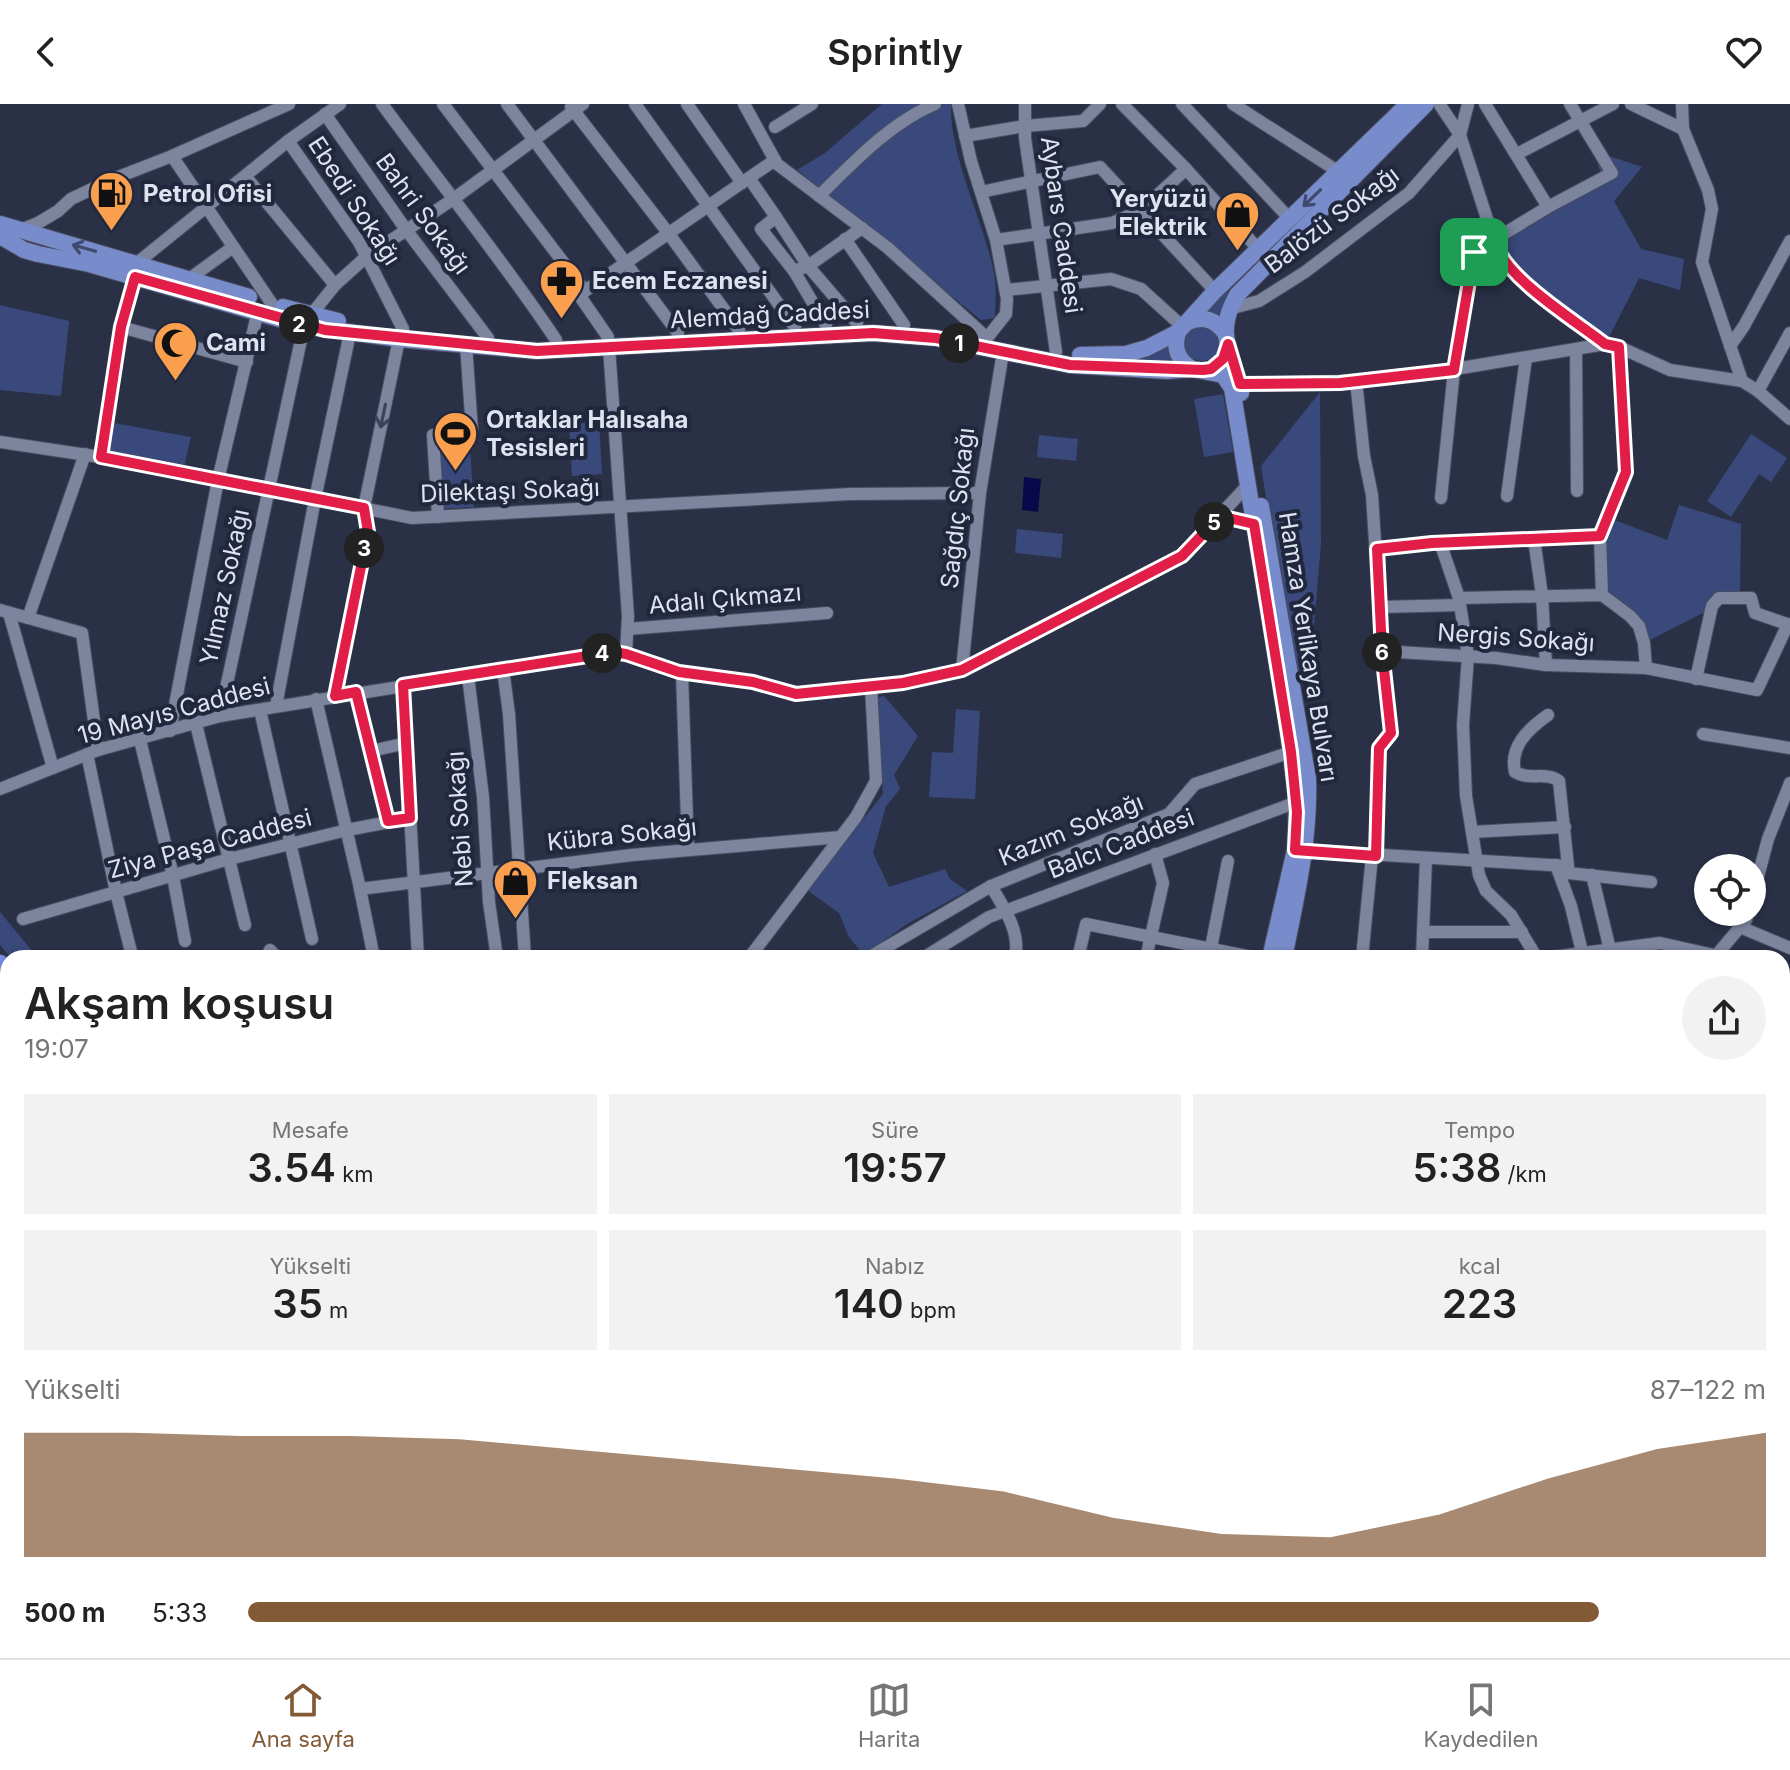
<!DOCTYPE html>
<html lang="tr">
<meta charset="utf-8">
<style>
:root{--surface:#fff;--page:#f2f2f2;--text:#222;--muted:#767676;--line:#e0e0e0;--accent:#835a36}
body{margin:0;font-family:Inter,sans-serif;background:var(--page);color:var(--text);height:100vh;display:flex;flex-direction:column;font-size:30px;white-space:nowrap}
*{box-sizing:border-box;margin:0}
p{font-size:26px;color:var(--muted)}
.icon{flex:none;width:44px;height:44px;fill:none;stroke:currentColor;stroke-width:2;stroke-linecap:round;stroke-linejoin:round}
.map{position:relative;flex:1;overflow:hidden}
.side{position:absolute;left:0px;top:846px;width:1790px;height:708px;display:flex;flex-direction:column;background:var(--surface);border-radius:24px 24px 0 0;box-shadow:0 2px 6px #0004}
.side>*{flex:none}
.buttons{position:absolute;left:1694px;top:750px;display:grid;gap:16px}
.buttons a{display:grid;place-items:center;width:72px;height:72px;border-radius:50%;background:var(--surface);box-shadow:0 2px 6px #0004;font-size:40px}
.pin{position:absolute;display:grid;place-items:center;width:68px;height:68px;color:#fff;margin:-34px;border-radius:16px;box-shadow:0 4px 12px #0006}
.km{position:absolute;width:40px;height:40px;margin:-20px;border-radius:50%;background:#222;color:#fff;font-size:22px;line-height:40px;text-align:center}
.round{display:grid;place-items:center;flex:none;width:84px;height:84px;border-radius:42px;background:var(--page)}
.headline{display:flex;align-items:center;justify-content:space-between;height:136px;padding:0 24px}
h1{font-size:44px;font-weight:600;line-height:60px}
.figures{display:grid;grid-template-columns:repeat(3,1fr);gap:12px;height:136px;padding:8px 24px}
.figures div{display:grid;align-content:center;border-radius:0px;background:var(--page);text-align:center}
.figures b{font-size:40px;font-weight:600}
.figures small{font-size:22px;font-weight:400}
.figures p{font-size:22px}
.chart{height:224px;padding:16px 24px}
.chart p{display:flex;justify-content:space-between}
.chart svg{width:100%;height:144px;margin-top:8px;fill:var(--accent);opacity:.7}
ul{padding:0 24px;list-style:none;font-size:26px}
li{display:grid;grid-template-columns:128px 96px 1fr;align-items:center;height:60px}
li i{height:20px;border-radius:10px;background:var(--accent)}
header{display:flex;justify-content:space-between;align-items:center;height:104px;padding:0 24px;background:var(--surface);font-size:36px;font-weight:600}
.dock{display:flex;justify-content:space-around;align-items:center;height:112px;border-top:2px solid var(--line);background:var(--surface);font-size:22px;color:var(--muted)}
.dock a{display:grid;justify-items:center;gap:4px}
.dock .selected{color:var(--accent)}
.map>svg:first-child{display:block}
.green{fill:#3a497b}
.water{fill:#08094a}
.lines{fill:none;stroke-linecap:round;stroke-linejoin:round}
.stream{stroke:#08094a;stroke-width:3}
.minor-casing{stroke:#484e5f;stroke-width:14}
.major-casing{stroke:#484e5f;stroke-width:18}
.highway-casing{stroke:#484e5f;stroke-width:20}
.minor{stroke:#7c849e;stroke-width:12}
.major{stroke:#788bca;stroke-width:16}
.highway{stroke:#758fe8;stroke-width:18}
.oneway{stroke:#3f4a6e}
.oneway2{stroke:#3c4359}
.route-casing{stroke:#fff;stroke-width:16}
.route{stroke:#e11d48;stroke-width:10}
.labels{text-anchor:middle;stroke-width:8;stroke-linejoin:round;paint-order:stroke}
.poi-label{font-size:24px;font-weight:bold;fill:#dee3f1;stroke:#21273c;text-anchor:start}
.street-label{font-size:24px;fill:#dee3f1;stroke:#21273c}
</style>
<header><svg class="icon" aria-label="back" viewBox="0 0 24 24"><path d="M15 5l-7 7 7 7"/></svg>Sprintly<svg class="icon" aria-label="heart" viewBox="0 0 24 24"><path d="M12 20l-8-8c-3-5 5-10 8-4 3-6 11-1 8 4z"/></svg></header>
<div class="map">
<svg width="1790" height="1554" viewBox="0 0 1790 1554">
<rect width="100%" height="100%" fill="#2a3147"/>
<g class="green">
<path d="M882 0H951C949 49 982 115 993 164 997 179 995 198 995 214L981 216 797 66 825 49Z"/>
<polygon points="1594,47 1642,63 1614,97 1641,145 1684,155 1680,186 1639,174 1606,239 1584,234 1510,167 1497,138 1604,81"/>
<polygon points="1250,164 1252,168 1219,217 1199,211"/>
<polygon points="0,201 69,217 61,292 0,286"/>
<circle cx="1202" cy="239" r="18"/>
<polygon points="1172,234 1183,262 1114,259"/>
<polygon points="1320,288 1321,439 1310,572 1295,574 1261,362"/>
<polygon points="1223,290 1233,348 1204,353 1194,295"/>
<polygon points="599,318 602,370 572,372 569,320"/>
<polygon points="114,319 191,333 183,367 107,352"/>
<polygon points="1751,330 1787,354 1771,378 1759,370 1731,413 1707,397"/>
<polygon points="469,331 474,403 441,405 435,335"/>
<polygon points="1039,331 1078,335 1076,357 1037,353"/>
<polygon points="1679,401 1741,420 1740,487 1711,493 1705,508 1644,539 1641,517 1604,495 1601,411 1667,436"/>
<polygon points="1017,425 1063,430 1061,454 1015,449"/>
<polygon points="884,592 918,632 894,671 900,685 886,702 873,749 889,783 945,765 950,775 967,787 907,820 864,851 849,833 839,809 807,786 883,690 876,594"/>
<polygon points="956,605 980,607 975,695 929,693 932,648 953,649"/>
<polygon points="0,808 38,854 11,854 0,841"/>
<polygon points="1638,1546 1684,1546 1684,1554 1639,1554"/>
</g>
<polygon class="water" points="1024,373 1041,375 1038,408 1022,406"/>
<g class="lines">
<polyline class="stream" points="0,1042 8,1045"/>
<defs>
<g id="minor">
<path d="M382 0C440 79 502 155 556 236"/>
<polyline points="443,0 585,187"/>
<polyline points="507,0 678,229"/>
<polyline points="635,0 795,223"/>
<polyline points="687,0 742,79"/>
<polyline points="744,0 777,60 888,144 987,234 1006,210 1007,195 996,136 971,57 958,0"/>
<polyline points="1025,0 1025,34 1056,248"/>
<polyline points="1182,0 1290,115"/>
<polyline points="1233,0 1339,68"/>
<polyline points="1485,0 1548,103"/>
<polyline points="1631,0 1683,25"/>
<polyline points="1682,0 1683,25 1708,86 1712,105 1702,158 1742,277"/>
<path d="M1440 1 1460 31 1498 149C1524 187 1570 213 1605 240"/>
<polyline points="571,3 669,130 739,226"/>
<polyline points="325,10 407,127 488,234"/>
<polyline points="775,23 812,0"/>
<polyline points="965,32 1025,22 1083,17 1100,0"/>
<polyline points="288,37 359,138 403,225"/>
<polyline points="1517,50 1613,0"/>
<polyline points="172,52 272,200"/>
<polyline points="1186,65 1259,146"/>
<polyline points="246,73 335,181"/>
<polyline points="749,74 776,113 761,125 794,167 808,162 862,124"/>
<polyline points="981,88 1100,63 1215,187"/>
<path d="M819 92C854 58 890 19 935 0"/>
<polyline points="776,113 808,162 857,219"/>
<polyline points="20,126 38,119 58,107 71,95 113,75 172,52 289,0"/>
<polyline points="845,135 904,221"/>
<polyline points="996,136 1112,119 1140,107 1186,65 1122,0"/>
<polyline points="137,159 288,37 340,0"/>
<polyline points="794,167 826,221"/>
<polyline points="189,175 233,143"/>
<polyline points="1006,186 1111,175 1141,185 1183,223"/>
<polyline points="1229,205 1259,197 1305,168 1409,89 1460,31 1468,0"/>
<polyline points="311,211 335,181 367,152 452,96 583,0"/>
<polyline points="121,223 247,258"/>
<polyline points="608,233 579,191 775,56"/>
<polyline points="1730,242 1744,222 1790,137"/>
<polyline points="609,243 628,512 626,550"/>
<polyline points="1576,246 1577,387"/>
<polyline points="1356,277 1364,352 1372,391 1382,547 1391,629 1379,644 1376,752"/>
<polyline points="1240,280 1356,277 1449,266 1605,240 1619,243 1670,266 1742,277 1758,287 1790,315"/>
<polyline points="1758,287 1790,229"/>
<polyline points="0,338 140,359 412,414 850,390 980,389"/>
<polyline points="101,353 121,223 135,173"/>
<polyline points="1507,392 1526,254"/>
<polyline points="1441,394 1454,266 1474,148 1548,103 1612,69 1570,0"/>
<polyline points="1220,412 1254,420"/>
<polyline points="438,413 433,331 472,326 466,241"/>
<polyline points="1534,435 1542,491 1546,561"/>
<polyline points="1441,441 1459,494 1468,552 1463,621 1466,692 1479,771 1486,787 1511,811 1537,854"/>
<polyline points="1377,445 1432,439 1600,432"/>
<polyline points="1602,491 1600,432 1626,368 1619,243"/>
<polyline points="1459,494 1602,491 1630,512 1639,522 1644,539 1646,564"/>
<polyline points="1381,503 1460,501"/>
<polyline points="0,506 82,529 98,646"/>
<polyline points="9,509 53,664"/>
<polyline points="28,514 85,350"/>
<polyline points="628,525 827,509"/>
<polyline points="1382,547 1496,554 1546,561 1646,564 1757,586 1788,520"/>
<polyline points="503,565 509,610 525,854"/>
<polyline points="962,566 980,389 1003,248"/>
<polyline points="682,569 688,746"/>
<polyline points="468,572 483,693 489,798 497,854"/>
<polyline points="1696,575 1712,502 1719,494 1751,494 1755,509 1790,521"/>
<polyline points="403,581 418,854"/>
<polyline points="356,588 388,717"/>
<polyline points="335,592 368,428 364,404 399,235"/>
<polyline points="316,595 359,780 374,854"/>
<polyline points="276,602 315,395 350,229"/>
<polyline points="260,606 312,835"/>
<path d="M1548 611C1528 625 1509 643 1515 668 1529 677 1546 667 1559 677L1568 762"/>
<polyline points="220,612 304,222"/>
<polyline points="196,620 245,821"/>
<polyline points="170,627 218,376 258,207"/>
<polyline points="1703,630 1790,644"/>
<polyline points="140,636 173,772 185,837"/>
<polyline points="371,647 407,639"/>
<polyline points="87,650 116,788 132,852"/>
<polyline points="0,685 98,646 220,612 613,548 626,550 679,568 753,578 796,590 903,579 962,566 1182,452 1247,382"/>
<polyline points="1472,728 1565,723"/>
<polyline points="1298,746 1568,762 1568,769 1651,778"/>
<polyline points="1556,761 1571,802 1582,848"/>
<polyline points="1592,771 1612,854"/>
<path d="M991 782C1004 804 1021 828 1015 854"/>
<polyline points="360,785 632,751 841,733"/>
<polyline points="1752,795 1768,735 1790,679"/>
<polyline points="23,815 229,755 347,726 410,714"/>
<polyline points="1740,823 1790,844"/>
<polyline points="1423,828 1522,828"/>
<polyline points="266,854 270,846 278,854"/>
<polyline points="749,854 856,713 876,677 871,582"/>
<polyline points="868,854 991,782 1169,710 1195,680 1291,648"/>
<polyline points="923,854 989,813 1297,698"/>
<polyline points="1078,854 1086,820 1257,854"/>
<polyline points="1146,854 1163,779 1155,750"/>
<polyline points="1209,854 1228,757"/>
<polyline points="1362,854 1372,752"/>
<polyline points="1422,854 1426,755"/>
<polyline points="1545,854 1660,839 1714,851"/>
<polyline points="1714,854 1746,816 1749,808"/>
<polyline points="1782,911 1790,914"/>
<polyline points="0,951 8,961"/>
<polyline points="1782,998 1790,997"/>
<polyline points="0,1025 8,1029"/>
<polyline points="0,1071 8,1081"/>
<polyline points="0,1138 8,1132"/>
<polyline points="0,1159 8,1174"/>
<polyline points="1782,1167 1790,1153"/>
<polyline points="1782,1205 1790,1209"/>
<polyline points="0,1248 8,1242"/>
<polyline points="0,1276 8,1289"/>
<polyline points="1782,1313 1790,1296"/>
<polyline points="0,1376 8,1388"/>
<polyline points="1782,1383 1790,1382"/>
<polyline points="1782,1437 1790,1431"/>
<polyline points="0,1441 8,1434"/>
<polyline points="1782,1544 1786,1554"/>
<polyline points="454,1546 464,1554"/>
<polyline points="514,1546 523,1554"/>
<polyline points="619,1546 628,1554"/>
<polyline points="1291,1546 1320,1554"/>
<polyline points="1726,1546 1740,1554"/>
<polyline points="20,1554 27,1546"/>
<polyline points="420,1554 435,1546"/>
<polyline points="1162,1554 1164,1546"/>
<polyline points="1227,1554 1229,1546"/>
<polyline points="1344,1554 1346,1546"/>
<polyline points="1409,1554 1411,1546"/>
<polyline points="1471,1554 1473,1546"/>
<polyline points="1522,1554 1523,1546"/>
<polyline points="1575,1554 1575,1546"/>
<polyline points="1754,1554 1757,1546"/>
</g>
<g id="major">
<polyline points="0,120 249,193"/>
<polyline points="0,132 24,146 38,150 89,160 304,222 399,235 537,247 873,229 936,234 1070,261 1167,267 1192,265 1223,271 1232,284 1287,620 1297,698 1295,746 1270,854"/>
<polyline points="283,203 338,217"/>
<path d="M1188 218C1203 212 1215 215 1225 229"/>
<path d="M1178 228C1173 245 1178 256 1192 265"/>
<polyline points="1080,251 1126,250 1147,244 1178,228 1215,187 1408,0"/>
<path d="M1241 289C1234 248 1213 232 1237 191L1426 0"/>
<path d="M1261 402 1308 675C1310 736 1296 794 1284 854"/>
<polyline points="1101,1554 1102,1546"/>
<polyline points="1115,1554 1117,1546"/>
</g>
<g id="highway">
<polyline points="0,860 8,869"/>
<polyline points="0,886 8,895"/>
<polyline points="683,1546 693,1554"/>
<polyline points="712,1546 722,1554"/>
</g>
</defs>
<use href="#minor" class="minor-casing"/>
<use href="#major" class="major-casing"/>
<use href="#highway" class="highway-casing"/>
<use href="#minor" class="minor"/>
<use href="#major" class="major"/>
<use href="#highway" class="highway"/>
</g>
<defs><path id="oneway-shaft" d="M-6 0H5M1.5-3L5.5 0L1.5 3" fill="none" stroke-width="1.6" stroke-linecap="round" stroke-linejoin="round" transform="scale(2)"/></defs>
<g class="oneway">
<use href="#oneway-shaft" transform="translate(1312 94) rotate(136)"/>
<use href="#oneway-shaft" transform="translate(84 144) rotate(-164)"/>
</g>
<use class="oneway2" href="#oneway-shaft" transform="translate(383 312) rotate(102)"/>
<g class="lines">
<defs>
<path id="route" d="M1494 137C1506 175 1573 215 1605 240L1619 243 1626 368 1600 432 1432 439 1377 445 1382 547 1391 629 1379 644 1376 752 1295 746 1297 708 1291 648 1254 420 1220 412 1182 452 962 566 903 579 796 590 753 578 679 568 626 550 613 548 403 581 410 714 388 717 356 588 335 592 368 428 364 404 101 353 121 223 135 173 325 226 537 247 873 229 936 234 1070 261 1203 266 1211 265 1223 255 1228 240 1240 280 1340 279 1454 266 1474 148Z"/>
</defs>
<use href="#route" class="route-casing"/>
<use href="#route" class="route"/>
</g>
<defs>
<symbol id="fuel-pin" viewBox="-11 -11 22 30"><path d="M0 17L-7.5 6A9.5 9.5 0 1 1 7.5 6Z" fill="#fa9f4e" stroke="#21273c"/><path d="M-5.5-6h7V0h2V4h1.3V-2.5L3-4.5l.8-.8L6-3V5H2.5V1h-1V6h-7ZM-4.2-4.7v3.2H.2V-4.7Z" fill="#111"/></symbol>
<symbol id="shop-pin" viewBox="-11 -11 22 30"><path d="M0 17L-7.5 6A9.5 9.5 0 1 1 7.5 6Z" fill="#fa9f4e" stroke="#21273c"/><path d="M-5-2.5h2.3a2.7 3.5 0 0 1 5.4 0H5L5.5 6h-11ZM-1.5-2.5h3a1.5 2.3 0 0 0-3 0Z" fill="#111"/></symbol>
<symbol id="pharmacy-pin" viewBox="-11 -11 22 30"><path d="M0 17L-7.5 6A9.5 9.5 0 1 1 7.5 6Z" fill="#fa9f4e" stroke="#21273c"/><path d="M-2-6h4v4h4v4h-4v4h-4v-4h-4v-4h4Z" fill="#111"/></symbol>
<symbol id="mosque-pin" viewBox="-11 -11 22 30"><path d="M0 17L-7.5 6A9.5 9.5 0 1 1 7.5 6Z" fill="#fa9f4e" stroke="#21273c"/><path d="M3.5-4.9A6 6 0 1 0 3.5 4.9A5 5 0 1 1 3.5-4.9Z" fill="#111"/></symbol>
<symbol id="stadium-pin" viewBox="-11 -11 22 30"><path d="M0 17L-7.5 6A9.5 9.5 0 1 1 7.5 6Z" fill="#fa9f4e" stroke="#21273c"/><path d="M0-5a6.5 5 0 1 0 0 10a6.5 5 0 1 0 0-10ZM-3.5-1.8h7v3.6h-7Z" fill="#111"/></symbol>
</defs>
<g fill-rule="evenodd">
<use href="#fuel-pin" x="86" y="64" width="51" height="69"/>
<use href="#shop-pin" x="1212" y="84" width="51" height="69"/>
<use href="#pharmacy-pin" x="536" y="152" width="51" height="69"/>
<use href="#mosque-pin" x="150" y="214" width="51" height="69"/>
<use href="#stadium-pin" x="430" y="304" width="51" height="69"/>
<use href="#shop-pin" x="490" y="752" width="51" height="69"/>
</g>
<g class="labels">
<g class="poi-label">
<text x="143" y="98">Petrol Ofisi</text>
<text x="1207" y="103" text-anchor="end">Yeryüzü<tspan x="1207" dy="28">Elektrik</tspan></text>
<text x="592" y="185">Ecem Eczanesi</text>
<text x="206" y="247">Cami</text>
<text x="486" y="324">Ortaklar Halısaha<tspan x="486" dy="28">Tesisleri</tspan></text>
<text x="547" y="785">Fleksan</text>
</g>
<g class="street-label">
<text transform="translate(354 97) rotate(57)" y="8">Ebedi Sokağı</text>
<text transform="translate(423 110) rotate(54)" y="8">Bahri Sokağı</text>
<text transform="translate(1332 116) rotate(-37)" y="8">Balözü Sokağı</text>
<text transform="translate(1061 121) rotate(82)" y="8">Aybars Caddesi</text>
<text transform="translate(770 211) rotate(-3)" y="8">Alemdağ Caddesi</text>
<text transform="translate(510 387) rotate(-2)" y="8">Dilektaşı Sokağı</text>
<text transform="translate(958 404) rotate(-84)" y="8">Sağdıç Sokağı</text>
<text transform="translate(225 483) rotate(-78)" y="8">Yılmaz Sokağı</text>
<text transform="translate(725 495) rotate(-5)" y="8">Adalı Çıkmazı</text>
<text transform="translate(1516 534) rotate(4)" y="8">Nergis Sokağı</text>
<text transform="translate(1308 543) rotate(81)" y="8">Hamza Yerlikaya Bulvarı</text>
<text transform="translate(174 607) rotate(-15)" y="8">19 Mayıs Caddesi</text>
<text transform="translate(460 715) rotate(-94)" y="8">Nebi Sokağı</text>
<text transform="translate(1071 726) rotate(-22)" y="8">Kazım Sokağı</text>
<text transform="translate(622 731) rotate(-6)" y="8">Kübra Sokağı</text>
<text transform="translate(210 740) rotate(-15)" y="8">Ziya Paşa Caddesi</text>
<text transform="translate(1121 740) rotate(-21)" y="8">Balcı Caddesi</text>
</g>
</g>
</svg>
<div class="buttons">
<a><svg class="icon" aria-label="locate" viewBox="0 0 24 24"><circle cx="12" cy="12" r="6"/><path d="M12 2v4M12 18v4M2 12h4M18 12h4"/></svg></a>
</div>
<div class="pin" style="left:1474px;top:148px;background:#1e9e55"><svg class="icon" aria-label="arrive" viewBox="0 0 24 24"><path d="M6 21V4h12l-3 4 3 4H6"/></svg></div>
<b class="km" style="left:959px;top:239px">1</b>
<b class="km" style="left:299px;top:220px">2</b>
<b class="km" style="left:364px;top:444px">3</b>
<b class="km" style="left:602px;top:549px">4</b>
<b class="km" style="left:1214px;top:418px">5</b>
<b class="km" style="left:1382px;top:548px">6</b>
<section class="side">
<div class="headline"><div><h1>Akşam koşusu</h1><p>19:07</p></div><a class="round"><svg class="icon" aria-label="share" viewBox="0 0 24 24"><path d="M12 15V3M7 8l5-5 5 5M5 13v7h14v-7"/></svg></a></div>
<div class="figures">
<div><p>Mesafe</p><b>3.54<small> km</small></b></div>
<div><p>Süre</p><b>19:57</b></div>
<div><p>Tempo</p><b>5:38<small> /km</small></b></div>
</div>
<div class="figures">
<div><p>Yükselti</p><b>35<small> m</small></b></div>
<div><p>Nabız</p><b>140<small> bpm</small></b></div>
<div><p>kcal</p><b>223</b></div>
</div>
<div class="chart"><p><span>Yükselti</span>87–122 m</p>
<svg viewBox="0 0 160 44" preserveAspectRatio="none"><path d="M0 44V6L10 6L20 7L30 7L40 8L50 11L60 14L70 17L80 20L90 24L100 32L110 37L120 38L130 31L140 20L150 11L160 6V44z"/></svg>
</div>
<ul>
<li><b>500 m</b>5:33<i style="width:89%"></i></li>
</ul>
</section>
</div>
<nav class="dock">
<a class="selected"><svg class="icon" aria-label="home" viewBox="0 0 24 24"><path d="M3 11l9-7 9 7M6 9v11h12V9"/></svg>Ana sayfa</a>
<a><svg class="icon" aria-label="map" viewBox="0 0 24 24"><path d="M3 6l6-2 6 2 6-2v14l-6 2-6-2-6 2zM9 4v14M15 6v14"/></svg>Harita</a>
<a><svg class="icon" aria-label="saved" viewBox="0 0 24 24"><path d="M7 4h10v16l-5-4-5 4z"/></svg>Kaydedilen</a>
</nav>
